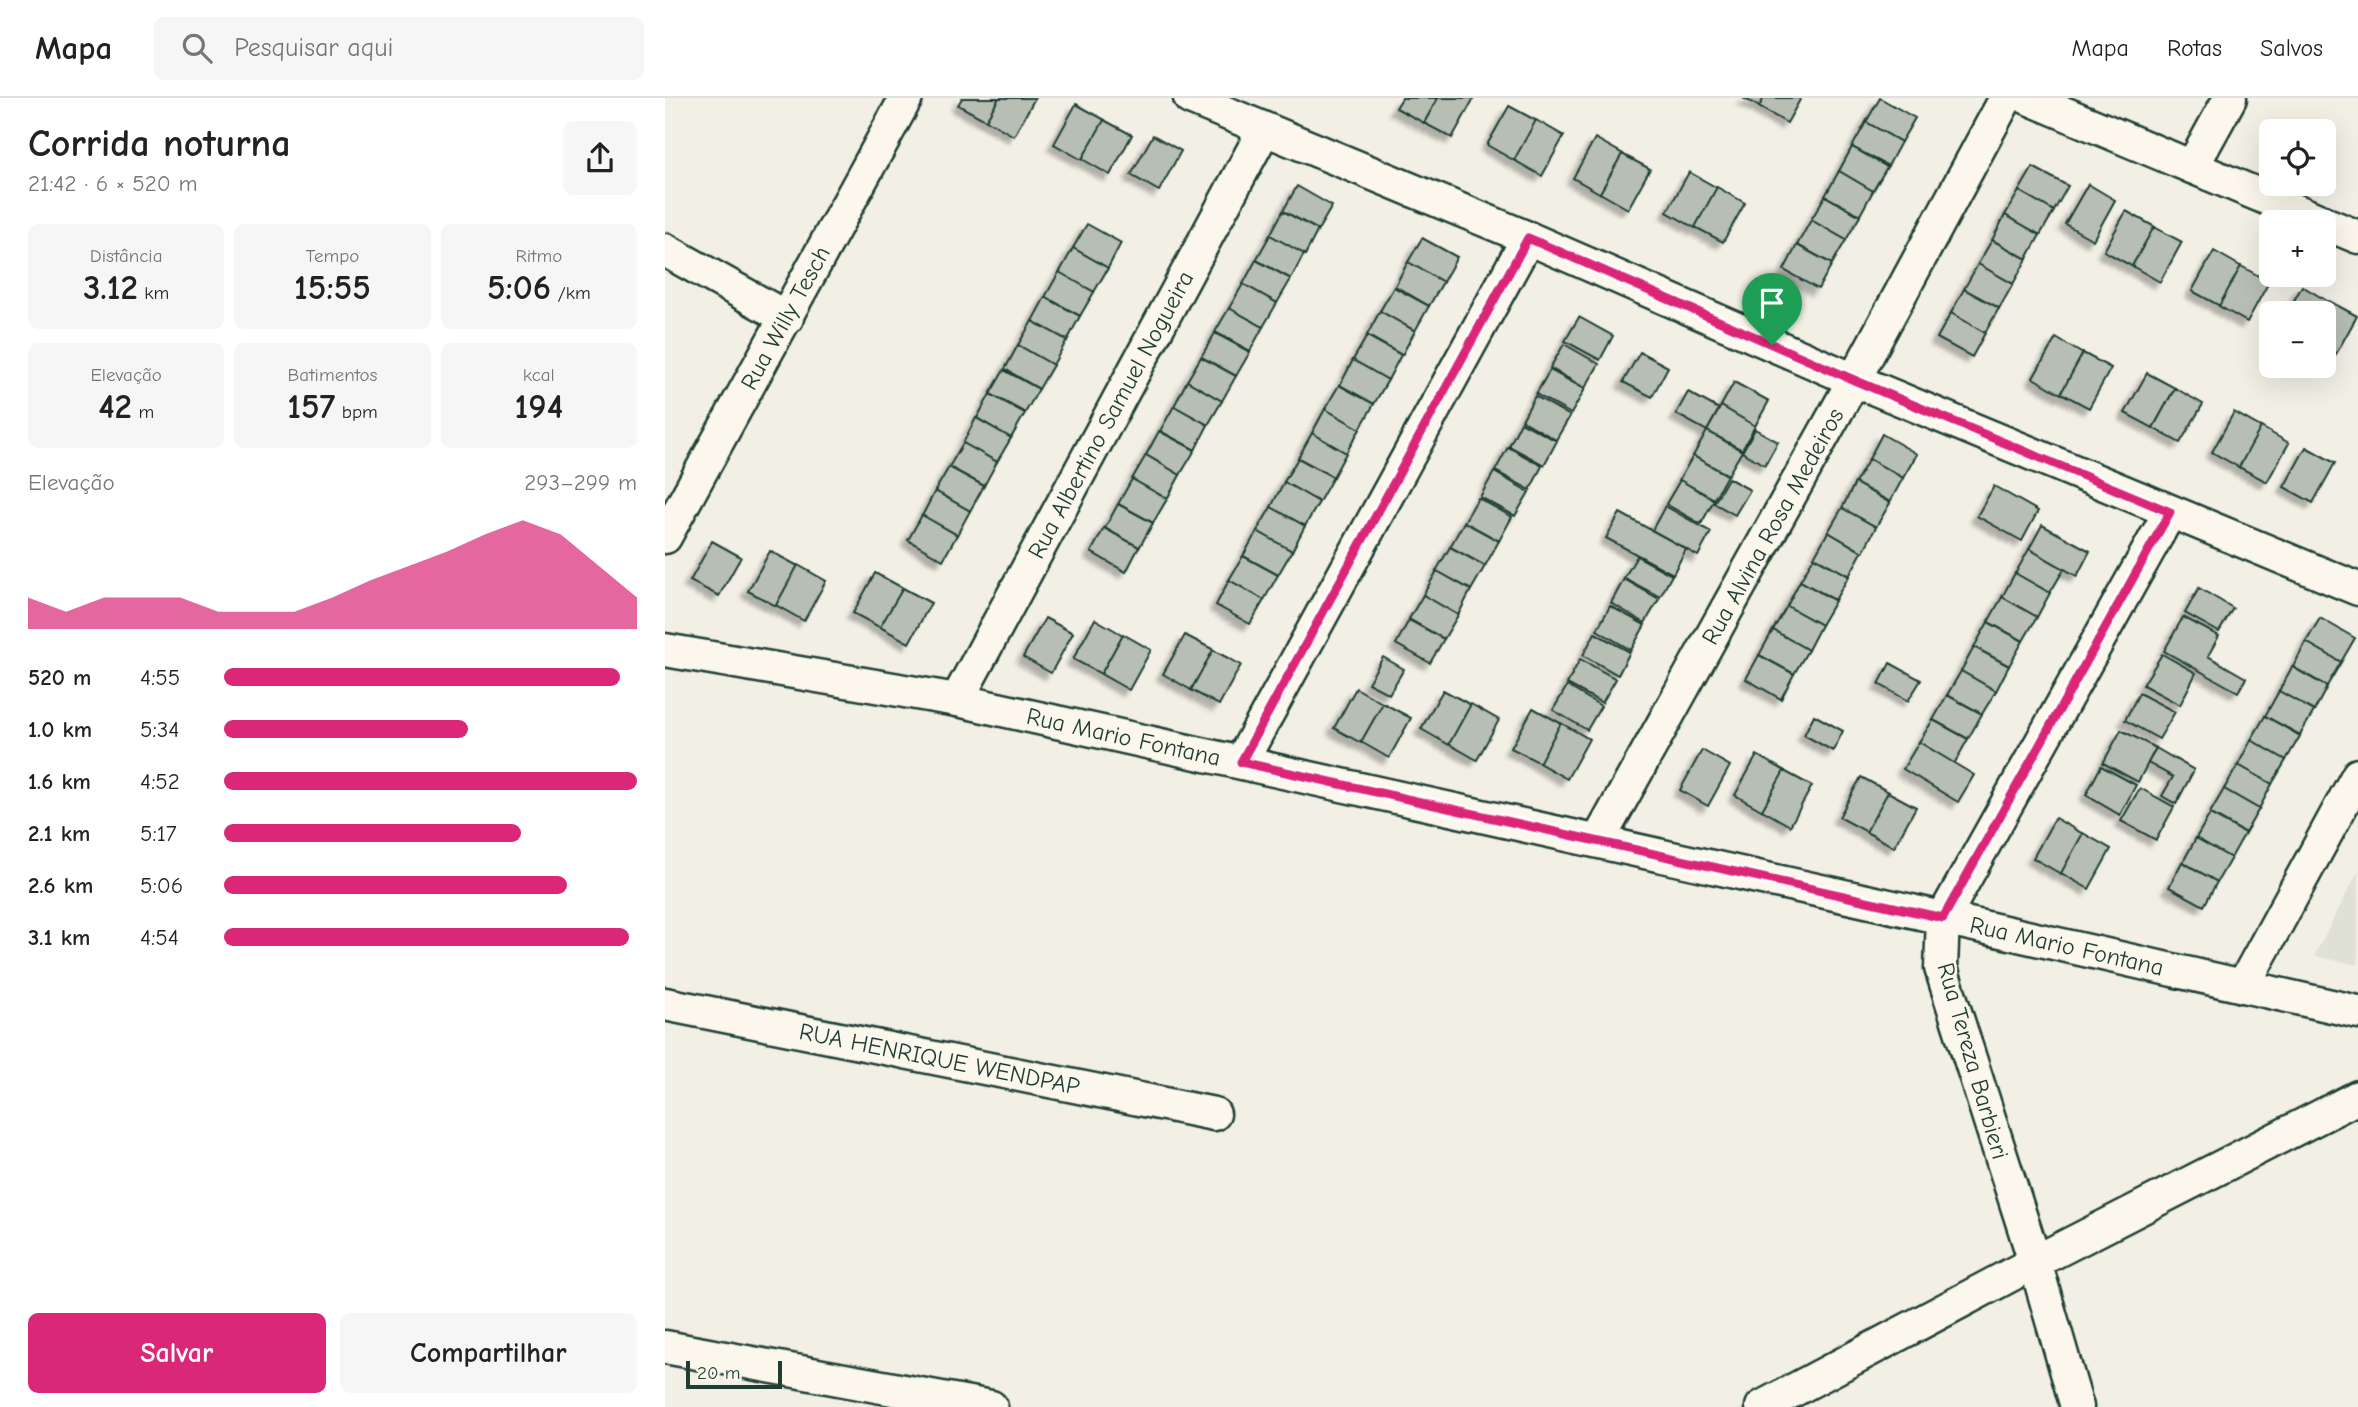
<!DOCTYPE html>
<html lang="pt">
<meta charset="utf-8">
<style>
:root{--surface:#fff;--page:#f6f6f6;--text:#222;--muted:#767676;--line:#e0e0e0;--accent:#db2777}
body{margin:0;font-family:"Comic Neue",sans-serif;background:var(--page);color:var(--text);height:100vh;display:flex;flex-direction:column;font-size:26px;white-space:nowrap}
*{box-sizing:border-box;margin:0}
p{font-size:23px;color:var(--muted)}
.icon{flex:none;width:38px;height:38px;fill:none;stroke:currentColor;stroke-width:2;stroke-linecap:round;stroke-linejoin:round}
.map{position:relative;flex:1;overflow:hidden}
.side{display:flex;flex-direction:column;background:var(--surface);width:665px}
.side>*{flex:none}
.fabs{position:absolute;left:1594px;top:21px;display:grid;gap:14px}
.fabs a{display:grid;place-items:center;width:77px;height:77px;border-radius:10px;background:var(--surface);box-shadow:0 7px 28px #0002;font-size:35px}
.scale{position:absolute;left:21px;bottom:18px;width:96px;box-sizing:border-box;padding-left:7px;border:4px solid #1f3d34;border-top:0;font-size:19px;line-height:24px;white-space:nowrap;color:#1f3d34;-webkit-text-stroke:5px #fbf7ec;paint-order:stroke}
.pin{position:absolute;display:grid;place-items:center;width:60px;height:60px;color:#fff;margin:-72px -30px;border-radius:50% 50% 50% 0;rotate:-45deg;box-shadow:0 0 7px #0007}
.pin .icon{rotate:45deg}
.round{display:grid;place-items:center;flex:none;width:74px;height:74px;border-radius:10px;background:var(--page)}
.headline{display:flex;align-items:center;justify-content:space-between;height:119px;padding:0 28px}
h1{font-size:38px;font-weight:700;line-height:52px}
.metrics{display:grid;grid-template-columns:repeat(3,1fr);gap:10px;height:119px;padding:7px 28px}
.metrics div{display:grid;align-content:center;border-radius:10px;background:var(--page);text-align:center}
.metrics b{font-size:35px;font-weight:700}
.metrics small{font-size:19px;font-weight:400}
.metrics p{font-size:19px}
.chart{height:196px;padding:14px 28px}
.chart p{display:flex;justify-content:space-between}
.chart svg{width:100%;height:126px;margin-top:7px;fill:var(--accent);opacity:.7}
.button{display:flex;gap:14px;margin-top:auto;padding:14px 28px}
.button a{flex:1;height:80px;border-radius:10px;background:var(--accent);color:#fff;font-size:28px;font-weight:700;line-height:80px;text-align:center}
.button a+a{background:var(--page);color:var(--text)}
ul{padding:0 28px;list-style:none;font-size:23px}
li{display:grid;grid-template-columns:112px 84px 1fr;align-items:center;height:52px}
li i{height:18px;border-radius:9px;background:var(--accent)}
header{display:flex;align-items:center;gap:42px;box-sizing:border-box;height:98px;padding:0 35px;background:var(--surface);border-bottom:2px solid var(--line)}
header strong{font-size:33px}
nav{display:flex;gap:38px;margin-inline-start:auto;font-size:24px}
.search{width:490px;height:63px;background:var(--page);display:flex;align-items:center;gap:18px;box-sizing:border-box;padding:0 24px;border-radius:10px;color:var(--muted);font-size:26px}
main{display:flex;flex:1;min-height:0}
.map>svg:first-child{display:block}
.built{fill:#e0e1d6}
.building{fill:#b7beb3;stroke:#1f3d34;stroke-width:2;filter:url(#shadow)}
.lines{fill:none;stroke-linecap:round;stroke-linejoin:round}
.minor-casing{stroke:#1f3d34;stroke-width:37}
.minor{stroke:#fbf7ec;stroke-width:32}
.route-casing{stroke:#fff;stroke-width:14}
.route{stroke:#db2777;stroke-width:9}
.labels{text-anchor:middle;stroke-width:5;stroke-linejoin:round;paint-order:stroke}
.street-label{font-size:24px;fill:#1f3d34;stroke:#fbf7ec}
</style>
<header>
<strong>Mapa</strong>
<div class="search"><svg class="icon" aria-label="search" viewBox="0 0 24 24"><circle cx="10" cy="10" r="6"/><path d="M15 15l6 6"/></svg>Pesquisar aqui</div>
<nav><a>Mapa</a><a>Rotas</a><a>Salvos</a></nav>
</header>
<main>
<section class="side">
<div class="headline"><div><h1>Corrida noturna</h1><p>21:42 · 6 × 520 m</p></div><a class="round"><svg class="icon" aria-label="share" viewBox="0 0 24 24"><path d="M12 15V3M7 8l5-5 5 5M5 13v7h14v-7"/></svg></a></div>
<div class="metrics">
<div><p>Distância</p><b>3.12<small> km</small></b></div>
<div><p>Tempo</p><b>15:55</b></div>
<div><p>Ritmo</p><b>5:06<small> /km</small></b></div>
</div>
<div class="metrics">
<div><p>Elevação</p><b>42<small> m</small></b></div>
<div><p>Batimentos</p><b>157<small> bpm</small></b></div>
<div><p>kcal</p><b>194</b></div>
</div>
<div class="chart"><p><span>Elevação</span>293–299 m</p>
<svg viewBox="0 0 160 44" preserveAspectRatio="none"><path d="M0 44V33L10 38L20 33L30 33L40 33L50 38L60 38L70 38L80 33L90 27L100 22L110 17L120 11L130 6L140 11L150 22L160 33V44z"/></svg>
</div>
<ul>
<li><b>520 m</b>4:55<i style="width:96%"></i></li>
<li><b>1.0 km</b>5:34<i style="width:59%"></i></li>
<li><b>1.6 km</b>4:52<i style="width:100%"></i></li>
<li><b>2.1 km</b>5:17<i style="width:72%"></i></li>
<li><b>2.6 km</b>5:06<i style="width:83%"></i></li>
<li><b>3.1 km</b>4:54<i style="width:98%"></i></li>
</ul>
<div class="button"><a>Salvar</a><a>Compartilhar</a></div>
</section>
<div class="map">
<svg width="1693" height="1309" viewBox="0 0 1693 1309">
<defs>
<filter id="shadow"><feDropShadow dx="-6" dy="6" stdDeviation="2" flood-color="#0004"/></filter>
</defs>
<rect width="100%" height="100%" fill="#f2f0e5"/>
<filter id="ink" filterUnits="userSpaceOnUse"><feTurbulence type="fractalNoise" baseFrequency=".0143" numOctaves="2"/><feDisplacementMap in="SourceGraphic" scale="14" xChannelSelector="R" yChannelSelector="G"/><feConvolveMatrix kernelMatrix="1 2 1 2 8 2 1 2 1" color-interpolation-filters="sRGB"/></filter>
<g filter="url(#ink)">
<polygon class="built" points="1693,774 1693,867 1649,858"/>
<g class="building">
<polygon points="297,0 334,0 322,23 293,7"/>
<polygon points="334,0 370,0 349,38 321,22"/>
<polygon points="737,0 773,0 759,25 731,10"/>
<polygon points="773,0 809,0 787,40 759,25"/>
<polygon points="1078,0 1100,0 1095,9"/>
<polygon points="1099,0 1136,0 1122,25 1094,9"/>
<polygon points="1215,0 1250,20 1236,44 1201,24"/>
<polygon points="411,6 440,22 417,62 389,46"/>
<polygon points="844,8 872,23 850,63 822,47"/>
<polygon points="439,22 467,37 445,77 417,61"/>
<polygon points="871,22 899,38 877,78 849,62"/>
<polygon points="1201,24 1236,44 1223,68 1187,49"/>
<polygon points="488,37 516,53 494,93 466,77"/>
<polygon points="930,40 958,56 936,96 908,80"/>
<polygon points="1187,49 1222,69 1208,93 1174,73"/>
<polygon points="957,56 985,71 963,111 935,95"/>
<polygon points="1368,69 1403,88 1389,113 1354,93"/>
<polygon points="1174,73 1208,93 1195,117 1160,98"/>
<polygon points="1024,74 1052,90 1030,130 1002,114"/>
<polygon points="1423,86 1450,102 1428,142 1400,126"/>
<polygon points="632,88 667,108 653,132 618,113"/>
<polygon points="1052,89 1080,105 1058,144 1030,129"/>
<polygon points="1354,93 1389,113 1375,137 1340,117"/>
<polygon points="1160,98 1195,118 1181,142 1146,122"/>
<polygon points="618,113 653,132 640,157 605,137"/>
<polygon points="1461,113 1490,129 1468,169 1439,153"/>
<polygon points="1340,117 1375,137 1361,162 1327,142"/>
<polygon points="1146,122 1181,142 1167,166 1132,147"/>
<polygon points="422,126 456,145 443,170 408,150"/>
<polygon points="1489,129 1517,144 1495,184 1467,168"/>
<polygon points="605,137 639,156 626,181 591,162"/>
<polygon points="757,140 792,159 778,184 743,164"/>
<polygon points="1327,142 1362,161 1348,186 1313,166"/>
<polygon points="1132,147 1167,166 1153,191 1119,172"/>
<polygon points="408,150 443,170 429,194 394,175"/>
<polygon points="1549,153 1577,169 1555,208 1527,193"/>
<polygon points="591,162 626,181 612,205 578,186"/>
<polygon points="743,164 778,184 764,208 730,188"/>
<polygon points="1313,166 1348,186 1334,211 1299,191"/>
<polygon points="1576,168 1604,184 1582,224 1554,208"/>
<polygon points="394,174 429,194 415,218 380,199"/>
<polygon points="578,186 612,205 598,229 564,210"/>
<polygon points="1637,188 1664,204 1658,215 1622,215"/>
<polygon points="729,189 764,208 750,233 715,213"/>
<polygon points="1299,191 1334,210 1320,235 1286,215"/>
<polygon points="380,199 415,218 402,243 367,223"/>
<polygon points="1664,203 1692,218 1670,258 1659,252 1657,215"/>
<polygon points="564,210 598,229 585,253 550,234"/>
<polygon points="715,213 750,233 737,257 702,237"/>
<polygon points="1286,215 1320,235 1307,259 1272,240"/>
<polygon points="914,219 948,238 935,262 900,243"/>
<polygon points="367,223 402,242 388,267 353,247"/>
<polygon points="550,235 585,254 571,278 536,259"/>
<polygon points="702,238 736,257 723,282 688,262"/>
<polygon points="1391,240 1418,256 1396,296 1368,280"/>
<polygon points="899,246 934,266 920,290 885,270"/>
<polygon points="353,247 388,267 374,291 340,271"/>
<polygon points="975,254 1003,269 987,299 958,284"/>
<polygon points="1418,255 1446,270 1424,310 1396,295"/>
<polygon points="536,259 571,278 557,303 522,283"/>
<polygon points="688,262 723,282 709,306 675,287"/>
<polygon points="339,272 374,291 360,315 325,296"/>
<polygon points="885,272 920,291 906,316 871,296"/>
<polygon points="1482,275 1510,290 1488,330 1460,315"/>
<polygon points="522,283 557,303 543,327 509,308"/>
<polygon points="1069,284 1104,303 1090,328 1056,308"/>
<polygon points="674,287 709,306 695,331 660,311"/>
<polygon points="1510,290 1538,306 1515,345 1488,330"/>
<polygon points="1023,294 1054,311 1042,333 1011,316"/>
<polygon points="325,296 360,315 346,340 312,320"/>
<polygon points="870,298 905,318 891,342 857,322"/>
<polygon points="509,308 543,327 530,352 495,333"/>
<polygon points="1056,308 1090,328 1077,352 1042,333"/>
<polygon points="660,311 695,331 681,355 647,335"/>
<polygon points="1569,314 1597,330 1575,370 1547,354"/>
<polygon points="311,320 346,340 332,364 298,345"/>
<polygon points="856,324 892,343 879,367 844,348"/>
<polygon points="1596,329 1624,345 1602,384 1574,369"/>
<polygon points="1090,331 1113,344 1100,367 1077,354"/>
<polygon points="494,333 530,352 515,377 481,357"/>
<polygon points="1042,333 1077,353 1063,377 1028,358"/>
<polygon points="647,335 681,355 668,379 633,360"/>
<polygon points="1217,336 1252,356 1238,380 1204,361"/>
<polygon points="298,345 332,364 319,388 284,369"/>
<polygon points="843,349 877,368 865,392 830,373"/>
<polygon points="1641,349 1670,365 1648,405 1619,389"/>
<polygon points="481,357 515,377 502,401 467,381"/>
<polygon points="1028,358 1062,377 1049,401 1014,382"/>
<polygon points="633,360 668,379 654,404 619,384"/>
<polygon points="1204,361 1238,380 1225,404 1190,385"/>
<polygon points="284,369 319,388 305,413 270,393"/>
<polygon points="829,374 864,394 850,418 815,399"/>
<polygon points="1063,380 1085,392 1070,417 1049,405"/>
<polygon points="467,381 502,401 488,425 453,406"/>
<polygon points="1015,382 1049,402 1036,426 1001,406"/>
<polygon points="619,384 654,404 640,428 606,409"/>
<polygon points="1190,385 1225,405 1211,429 1177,410"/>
<polygon points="1329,388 1373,413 1357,443 1312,418"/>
<polygon points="270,393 305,413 292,437 257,418"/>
<polygon points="813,400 847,419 834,443 799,424"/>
<polygon points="453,406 488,425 474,450 440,430"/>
<polygon points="1000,408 1046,434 1033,458 987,432"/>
<polygon points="606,409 640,428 627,453 592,433"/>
<polygon points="1177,410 1211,429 1198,454 1163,434"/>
<polygon points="955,415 1021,451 1008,476 941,440"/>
<polygon points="257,417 292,437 278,462 243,442"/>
<polygon points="799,424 834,443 820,468 785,449"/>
<polygon points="1377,427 1425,453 1412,478 1364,451"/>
<polygon points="439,430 474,449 461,474 426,454"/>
<polygon points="592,433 627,453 613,477 578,458"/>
<polygon points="1163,434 1197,454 1184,478 1149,459"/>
<polygon points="47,443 76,459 54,498 25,483"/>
<polygon points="785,449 820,468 806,492 771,473"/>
<polygon points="1364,451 1399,471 1385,495 1350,476"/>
<polygon points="105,453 133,468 111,508 83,493"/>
<polygon points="578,458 613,477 599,502 564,482"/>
<polygon points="972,458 1007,477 995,499 959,480"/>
<polygon points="1149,459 1184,478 1170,502 1135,483"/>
<polygon points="133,467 161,483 139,523 111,507"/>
<polygon points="772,473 806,492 793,517 758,497"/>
<polygon points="210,475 238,490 216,530 188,515"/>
<polygon points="1350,475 1385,495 1372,519 1337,499"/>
<polygon points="959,481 994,501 980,525 946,505"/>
<polygon points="564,482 599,502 585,526 551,507"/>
<polygon points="1135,483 1170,503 1156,527 1122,508"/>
<polygon points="238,490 266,505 244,545 215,529"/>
<polygon points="1534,490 1568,510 1554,534 1520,515"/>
<polygon points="758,497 793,517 779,541 744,521"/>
<polygon points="1337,499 1372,519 1358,543 1323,524"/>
<polygon points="945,508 980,527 966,552 932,532"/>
<polygon points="1122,508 1156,527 1143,552 1108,532"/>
<polygon points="1518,519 1554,538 1543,558 1581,580 1573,594 1499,553"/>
<polygon points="380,520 408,535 386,575 358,559"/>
<polygon points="1655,520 1690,540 1676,564 1641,544"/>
<polygon points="430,521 458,537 436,576 408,561"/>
<polygon points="744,522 779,541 765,565 731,546"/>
<polygon points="1323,524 1358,543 1344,568 1309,549"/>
<polygon points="1108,532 1143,552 1129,576 1094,557"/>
<polygon points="930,535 965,554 953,577 918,557"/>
<polygon points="458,536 486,552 464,592 436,576"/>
<polygon points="520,537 549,552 526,592 498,576"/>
<polygon points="1641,544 1676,564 1662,588 1628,569"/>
<polygon points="1309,549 1344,568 1331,593 1296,573"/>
<polygon points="548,552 576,567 554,607 526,592"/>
<polygon points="1497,556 1531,575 1515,607 1478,587"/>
<polygon points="1094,557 1129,576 1116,601 1081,581"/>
<polygon points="718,559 739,571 724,596 703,585"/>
<polygon points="915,561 951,581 937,605 902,586"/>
<polygon points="1225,565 1256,582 1243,603 1214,586"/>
<polygon points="1627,569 1662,589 1649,613 1614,593"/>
<polygon points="1296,573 1331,593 1317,616 1282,597"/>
<polygon points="902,588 936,608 922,632 888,612"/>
<polygon points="691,590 719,606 696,645 669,630"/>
<polygon points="778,592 806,607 784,647 756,631"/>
<polygon points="1614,593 1649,613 1635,637 1600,618"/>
<polygon points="1474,595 1510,614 1494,641 1460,622"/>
<polygon points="1282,597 1317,616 1303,641 1268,622"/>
<polygon points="718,605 746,620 724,660 696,644"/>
<polygon points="806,606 834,622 812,662 784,646"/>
<polygon points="868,610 897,626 875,665 846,650"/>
<polygon points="1149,617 1178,633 1168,653 1139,637"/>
<polygon points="1600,618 1635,638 1621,662 1586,642"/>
<polygon points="1268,622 1303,641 1289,666 1254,644"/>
<polygon points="896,625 924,641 902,681 874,665"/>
<polygon points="1456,632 1491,650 1473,684 1438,665"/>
<polygon points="1586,642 1621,662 1607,686 1573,667"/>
<polygon points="1254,644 1309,677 1293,704 1238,671"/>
<polygon points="1491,650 1529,672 1511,706 1497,698 1508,679 1483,665"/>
<polygon points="1037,652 1065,668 1043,708 1015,692"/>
<polygon points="1092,657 1120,673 1098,713 1070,697"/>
<polygon points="1573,667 1607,686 1594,711 1559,691"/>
<polygon points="1436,668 1471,687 1455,717 1421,697"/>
<polygon points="1119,673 1147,688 1125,728 1097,712"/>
<polygon points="1196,679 1224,694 1202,734 1174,719"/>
<polygon points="1475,690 1509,709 1491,742 1456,723"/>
<polygon points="1559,691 1594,711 1580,735 1545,715"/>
<polygon points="1223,694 1251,709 1229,749 1201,734"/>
<polygon points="1545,716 1580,735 1566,760 1531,740"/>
<polygon points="1390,720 1418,736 1396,776 1368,760"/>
<polygon points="1418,735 1446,751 1424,791 1396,775"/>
<polygon points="1531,740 1566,760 1552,784 1518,764"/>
<polygon points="1517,764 1552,784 1539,808 1504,789"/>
</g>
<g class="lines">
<defs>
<g id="minor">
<polyline points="525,0 863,140 1189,282 1693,491"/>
<polyline points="1363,0 1658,124"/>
<polyline points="1527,69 1565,0"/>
<polyline points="1659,125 1693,139"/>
<polyline points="0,152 122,220"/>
<path id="s1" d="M0 439 241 0"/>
<path id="s2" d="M0 552 292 602 1278 820 1693 914"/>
<path id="s3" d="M292 602 599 32"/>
<polyline points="576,664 863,140"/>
<path id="s4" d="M933 743 1189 282 1341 0"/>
<polyline points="1578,888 1693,677"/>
<path id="s5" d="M0 906 549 1016"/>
<polyline points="0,1249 326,1309"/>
<polyline points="1097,1309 1370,1164 1693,999"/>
<polyline points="1412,1309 1370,1164 1276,870 1278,820 1505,414"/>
</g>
</defs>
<use href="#minor" class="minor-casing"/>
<use href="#minor" class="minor"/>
</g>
</g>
<g class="lines" filter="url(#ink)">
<defs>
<polygon id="route" points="863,140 1189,282 1505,414 1278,820 576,664"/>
</defs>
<use href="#route" class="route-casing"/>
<use href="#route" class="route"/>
</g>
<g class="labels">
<g class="street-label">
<text dy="8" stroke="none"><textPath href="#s1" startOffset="250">Rua Willy Tesch</textPath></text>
<text dy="8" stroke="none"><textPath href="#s3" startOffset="324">Rua Albertino Samuel Nogueira</textPath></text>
<text dy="8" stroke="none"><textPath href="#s4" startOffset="360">Rua Alvina Rosa Medeiros</textPath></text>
<text dy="8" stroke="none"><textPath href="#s2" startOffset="467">Rua Mario Fontana</textPath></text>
<text dy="8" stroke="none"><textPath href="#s2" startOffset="1433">Rua Mario Fontana</textPath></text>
<text dy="8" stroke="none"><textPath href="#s5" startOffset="280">RUA HENRIQUE WENDPAP</textPath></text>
<text transform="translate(1308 963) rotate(74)" y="8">Rua Tereza Barbieri</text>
</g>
</g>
</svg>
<div class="fabs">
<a><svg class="icon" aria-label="locate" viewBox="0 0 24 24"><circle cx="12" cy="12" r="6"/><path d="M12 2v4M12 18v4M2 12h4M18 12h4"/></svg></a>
<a>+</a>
<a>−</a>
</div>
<div class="scale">20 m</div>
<div class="pin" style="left:1107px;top:247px;background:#1e9e55"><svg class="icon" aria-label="arrive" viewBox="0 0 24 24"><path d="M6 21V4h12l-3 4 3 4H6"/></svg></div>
</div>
</main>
